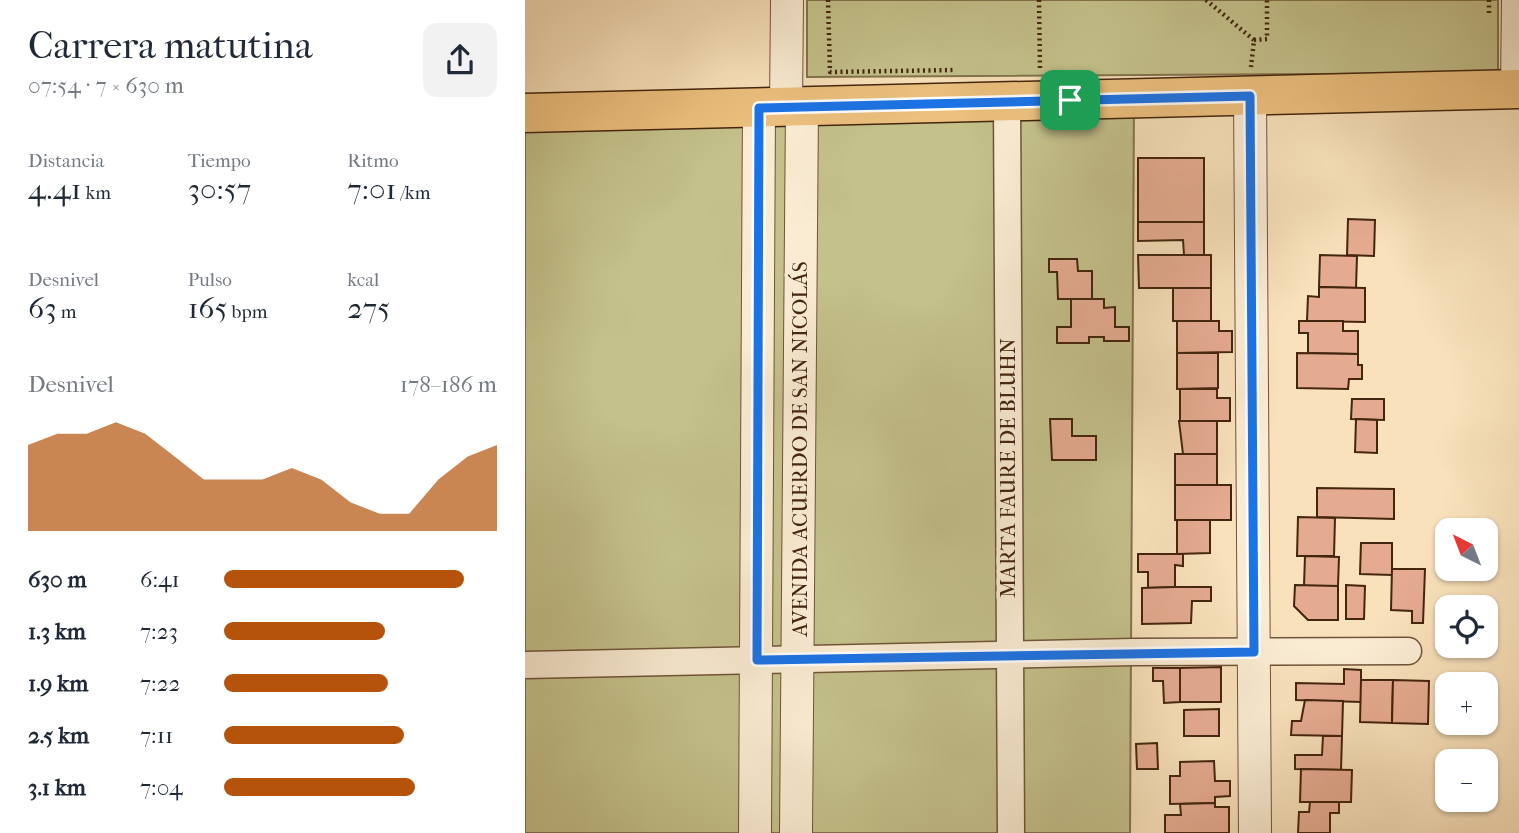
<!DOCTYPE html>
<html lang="es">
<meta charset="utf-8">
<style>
:root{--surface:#fff;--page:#f2f2f3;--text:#1f2937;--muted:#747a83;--accent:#b45309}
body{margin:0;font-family:"IM FELL French Canon",serif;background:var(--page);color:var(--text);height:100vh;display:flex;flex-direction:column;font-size:26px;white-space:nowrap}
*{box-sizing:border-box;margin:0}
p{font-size:23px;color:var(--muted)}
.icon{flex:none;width:38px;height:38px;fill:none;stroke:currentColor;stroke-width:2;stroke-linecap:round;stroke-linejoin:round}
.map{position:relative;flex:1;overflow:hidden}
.side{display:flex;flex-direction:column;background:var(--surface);width:525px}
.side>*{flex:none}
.needle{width:46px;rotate:318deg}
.tools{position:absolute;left:910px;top:518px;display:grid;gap:14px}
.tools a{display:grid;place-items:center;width:63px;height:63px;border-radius:14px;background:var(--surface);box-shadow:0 2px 5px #0004;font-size:35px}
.pin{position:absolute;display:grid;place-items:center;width:60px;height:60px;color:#fff;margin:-30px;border-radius:14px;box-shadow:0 4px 10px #0006}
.round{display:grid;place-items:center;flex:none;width:74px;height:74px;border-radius:14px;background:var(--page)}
.overview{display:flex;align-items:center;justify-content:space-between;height:119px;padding:0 28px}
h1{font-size:38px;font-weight:600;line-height:52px}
.metrics{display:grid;grid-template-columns:repeat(3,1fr);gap:10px;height:119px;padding:7px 28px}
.metrics div{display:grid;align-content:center}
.metrics b{font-size:30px;font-weight:600}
.metrics small{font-size:19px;font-weight:400}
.metrics p{font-size:19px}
.chart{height:196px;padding:14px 28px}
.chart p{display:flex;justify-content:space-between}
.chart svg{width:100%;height:126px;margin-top:7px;fill:var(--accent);opacity:.7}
ul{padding:0 28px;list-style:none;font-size:23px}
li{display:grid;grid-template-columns:112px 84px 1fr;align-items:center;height:52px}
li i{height:18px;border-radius:9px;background:var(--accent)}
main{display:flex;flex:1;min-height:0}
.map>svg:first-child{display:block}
.green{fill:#c4c18b;stroke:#84734c;stroke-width:2}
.building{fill:#e5ab91;stroke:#44250e;stroke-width:2}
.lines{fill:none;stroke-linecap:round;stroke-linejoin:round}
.minor-casing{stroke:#715439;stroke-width:29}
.tertiary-casing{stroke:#715439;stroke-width:34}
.primary-casing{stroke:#44250e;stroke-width:41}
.path{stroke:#44250e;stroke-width:4.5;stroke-dasharray:2 3.5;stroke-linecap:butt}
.minor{stroke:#faecd3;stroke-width:26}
.tertiary{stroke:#faecd3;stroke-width:32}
.primary{stroke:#ecc07e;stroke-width:38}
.route-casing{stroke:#fff;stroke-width:14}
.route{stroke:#1a73e8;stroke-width:9}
.labels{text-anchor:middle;stroke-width:7;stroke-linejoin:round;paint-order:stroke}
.street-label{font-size:21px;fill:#44250e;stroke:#faecd3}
</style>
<main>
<section class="side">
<div class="overview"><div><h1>Carrera matutina</h1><p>07:54 · 7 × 630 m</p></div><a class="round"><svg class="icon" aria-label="share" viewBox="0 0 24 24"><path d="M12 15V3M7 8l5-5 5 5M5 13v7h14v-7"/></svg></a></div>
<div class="metrics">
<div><p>Distancia</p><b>4.41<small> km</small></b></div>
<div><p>Tiempo</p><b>30:57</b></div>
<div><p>Ritmo</p><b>7:01<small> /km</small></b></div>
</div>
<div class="metrics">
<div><p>Desnivel</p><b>63<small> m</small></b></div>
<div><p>Pulso</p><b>165<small> bpm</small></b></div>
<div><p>kcal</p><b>275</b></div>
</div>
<div class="chart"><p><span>Desnivel</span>178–186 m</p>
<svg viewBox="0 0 160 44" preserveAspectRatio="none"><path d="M0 44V14L10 10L20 10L30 6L40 10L50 18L60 26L70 26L80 26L90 22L100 26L110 34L120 38L130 38L140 26L150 18L160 14V44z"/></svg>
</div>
<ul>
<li><b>630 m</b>6:41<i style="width:88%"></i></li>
<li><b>1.3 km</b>7:23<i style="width:59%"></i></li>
<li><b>1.9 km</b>7:22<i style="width:60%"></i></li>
<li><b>2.5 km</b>7:11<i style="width:66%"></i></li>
<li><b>3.1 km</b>7:04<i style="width:70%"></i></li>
</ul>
</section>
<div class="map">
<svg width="994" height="833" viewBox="0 0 994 833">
<rect width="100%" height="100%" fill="#f8e1bb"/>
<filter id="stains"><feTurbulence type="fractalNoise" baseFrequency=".00286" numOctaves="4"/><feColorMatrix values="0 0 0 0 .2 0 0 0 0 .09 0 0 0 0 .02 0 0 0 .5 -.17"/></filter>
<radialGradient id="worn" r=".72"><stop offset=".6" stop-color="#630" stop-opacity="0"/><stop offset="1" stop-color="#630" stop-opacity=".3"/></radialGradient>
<g class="green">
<polygon points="282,0 973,0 973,73 282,77"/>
<polygon points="609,99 605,833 0,833 0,113"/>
</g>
<g class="building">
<rect x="613" y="158" width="66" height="64"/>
<polygon points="823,219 850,220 849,256 822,255"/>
<polygon points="613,222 679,222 679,255 659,255 658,240 613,241"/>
<polygon points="613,255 686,255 686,288 614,288"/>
<polygon points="795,255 832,256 831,288 794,287"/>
<polygon points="524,259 552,259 553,271 567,271 567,299 533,299 532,272 524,272"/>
<polygon points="794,287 840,288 840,322 782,321 783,296 794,297"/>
<rect x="648" y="288" width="38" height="33"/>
<polygon points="546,299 579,299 579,308 590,307 590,327 604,327 604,341 579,341 579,337 564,337 564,343 532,343 532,327 546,327"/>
<polygon points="652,321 694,321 694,331 707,331 707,352 652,353"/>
<polygon points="774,321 818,321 818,331 833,331 833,354 783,353 783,333 774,333"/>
<polygon points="652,353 693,353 693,388 652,389"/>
<polygon points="772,353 833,354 833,365 837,365 837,379 824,379 823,389 772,388"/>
<polygon points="655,389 692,389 692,398 705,398 705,421 655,421"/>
<polygon points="827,399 859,399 859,420 826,419"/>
<polygon points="525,419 547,419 547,436 571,436 571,460 527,460"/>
<polygon points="831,419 852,420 852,453 830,452"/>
<polygon points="654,421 692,421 692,454 658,454"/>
<rect x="650" y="454" width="42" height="31"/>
<rect x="650" y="485" width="56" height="35"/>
<polygon points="792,488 869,489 869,519 792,517"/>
<polygon points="773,517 810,518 809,556 772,556"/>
<polygon points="652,520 685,520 685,553 652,554"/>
<polygon points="836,543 867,543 867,575 835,574"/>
<polygon points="613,554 658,554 658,566 650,565 650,587 623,588 623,572 613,572"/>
<polygon points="780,556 814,557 813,586 779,586"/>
<polygon points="867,569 900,569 898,623 887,623 887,611 866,610"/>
<polygon points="770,585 813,586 813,620 783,620 769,606"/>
<polygon points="821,585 840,586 839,619 821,619"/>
<polygon points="650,587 686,587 686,601 667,601 666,623 617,624 617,588"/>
<polygon points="696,667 696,702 655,702 655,668"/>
<polygon points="628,668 655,668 655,702 639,703 638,681 628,681"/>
<polygon points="819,669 836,670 836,702 771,700 771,683 819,684"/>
<polygon points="836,680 868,680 867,723 835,722"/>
<polygon points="868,680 904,681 903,724 867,723"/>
<polygon points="780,700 818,701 817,736 766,735 767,721 776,721"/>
<polygon points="694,709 694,736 659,736 659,710"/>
<polygon points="798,736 817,736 816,770 770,769 770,755 797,755"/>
<polygon points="632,743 633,769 612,769 611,744"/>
<polygon points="689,761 690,781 705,781 705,796 690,797 690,803 645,804 645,776 655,776 655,762"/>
<polygon points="776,769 827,770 826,802 775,802"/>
<polygon points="785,802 814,802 814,813 805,813 805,833 773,833 774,812 784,812"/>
<polygon points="690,803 690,807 704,807 704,833 640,833 640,815 656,815 655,804"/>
</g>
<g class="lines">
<defs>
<g id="minor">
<polyline points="482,102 486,833"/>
<polyline points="0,665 608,652 883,651"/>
</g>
<g id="tertiary">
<polyline points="992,89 993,0"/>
<polyline points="725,96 730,833"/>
<polyline points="261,107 262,0"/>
<polyline points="230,833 234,108"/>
<polyline points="271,833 277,107"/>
</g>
<polyline id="primary" points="0,113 994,89"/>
</defs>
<use href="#minor" class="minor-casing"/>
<use href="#tertiary" class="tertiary-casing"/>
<use href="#primary" class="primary-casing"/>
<g class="path">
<polyline points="303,0 305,72 429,70"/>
<polyline points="514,0 515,69"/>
<polyline points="681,0 729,40 726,67"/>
<polyline points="964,0 964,13"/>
<polyline points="729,40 742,39 742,0"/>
</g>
<use href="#minor" class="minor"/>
<use href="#tertiary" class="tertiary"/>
<use href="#primary" class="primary"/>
</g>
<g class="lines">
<defs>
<polygon id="route" points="725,96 729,652 232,660 234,108"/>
</defs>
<use href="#route" class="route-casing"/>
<use href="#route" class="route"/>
</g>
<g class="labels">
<g class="street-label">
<text transform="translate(275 449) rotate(-90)" y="7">AVENIDA ACUERDO DE SAN NICOLÁS</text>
<text transform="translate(483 468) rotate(-90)" y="7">MARTA FAURE DE BLUHN</text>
</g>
</g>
<rect width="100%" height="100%" filter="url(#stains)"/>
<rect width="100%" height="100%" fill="url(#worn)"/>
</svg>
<div class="tools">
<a><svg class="needle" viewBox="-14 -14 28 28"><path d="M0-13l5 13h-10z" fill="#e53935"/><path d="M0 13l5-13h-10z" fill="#747a83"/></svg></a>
<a><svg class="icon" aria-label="locate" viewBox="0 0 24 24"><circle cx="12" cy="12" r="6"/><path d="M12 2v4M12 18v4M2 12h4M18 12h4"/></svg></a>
<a>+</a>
<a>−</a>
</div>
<div class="pin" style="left:545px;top:100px;background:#1e9e55"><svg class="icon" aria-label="arrive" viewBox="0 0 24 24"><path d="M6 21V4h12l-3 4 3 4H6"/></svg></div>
</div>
</main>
